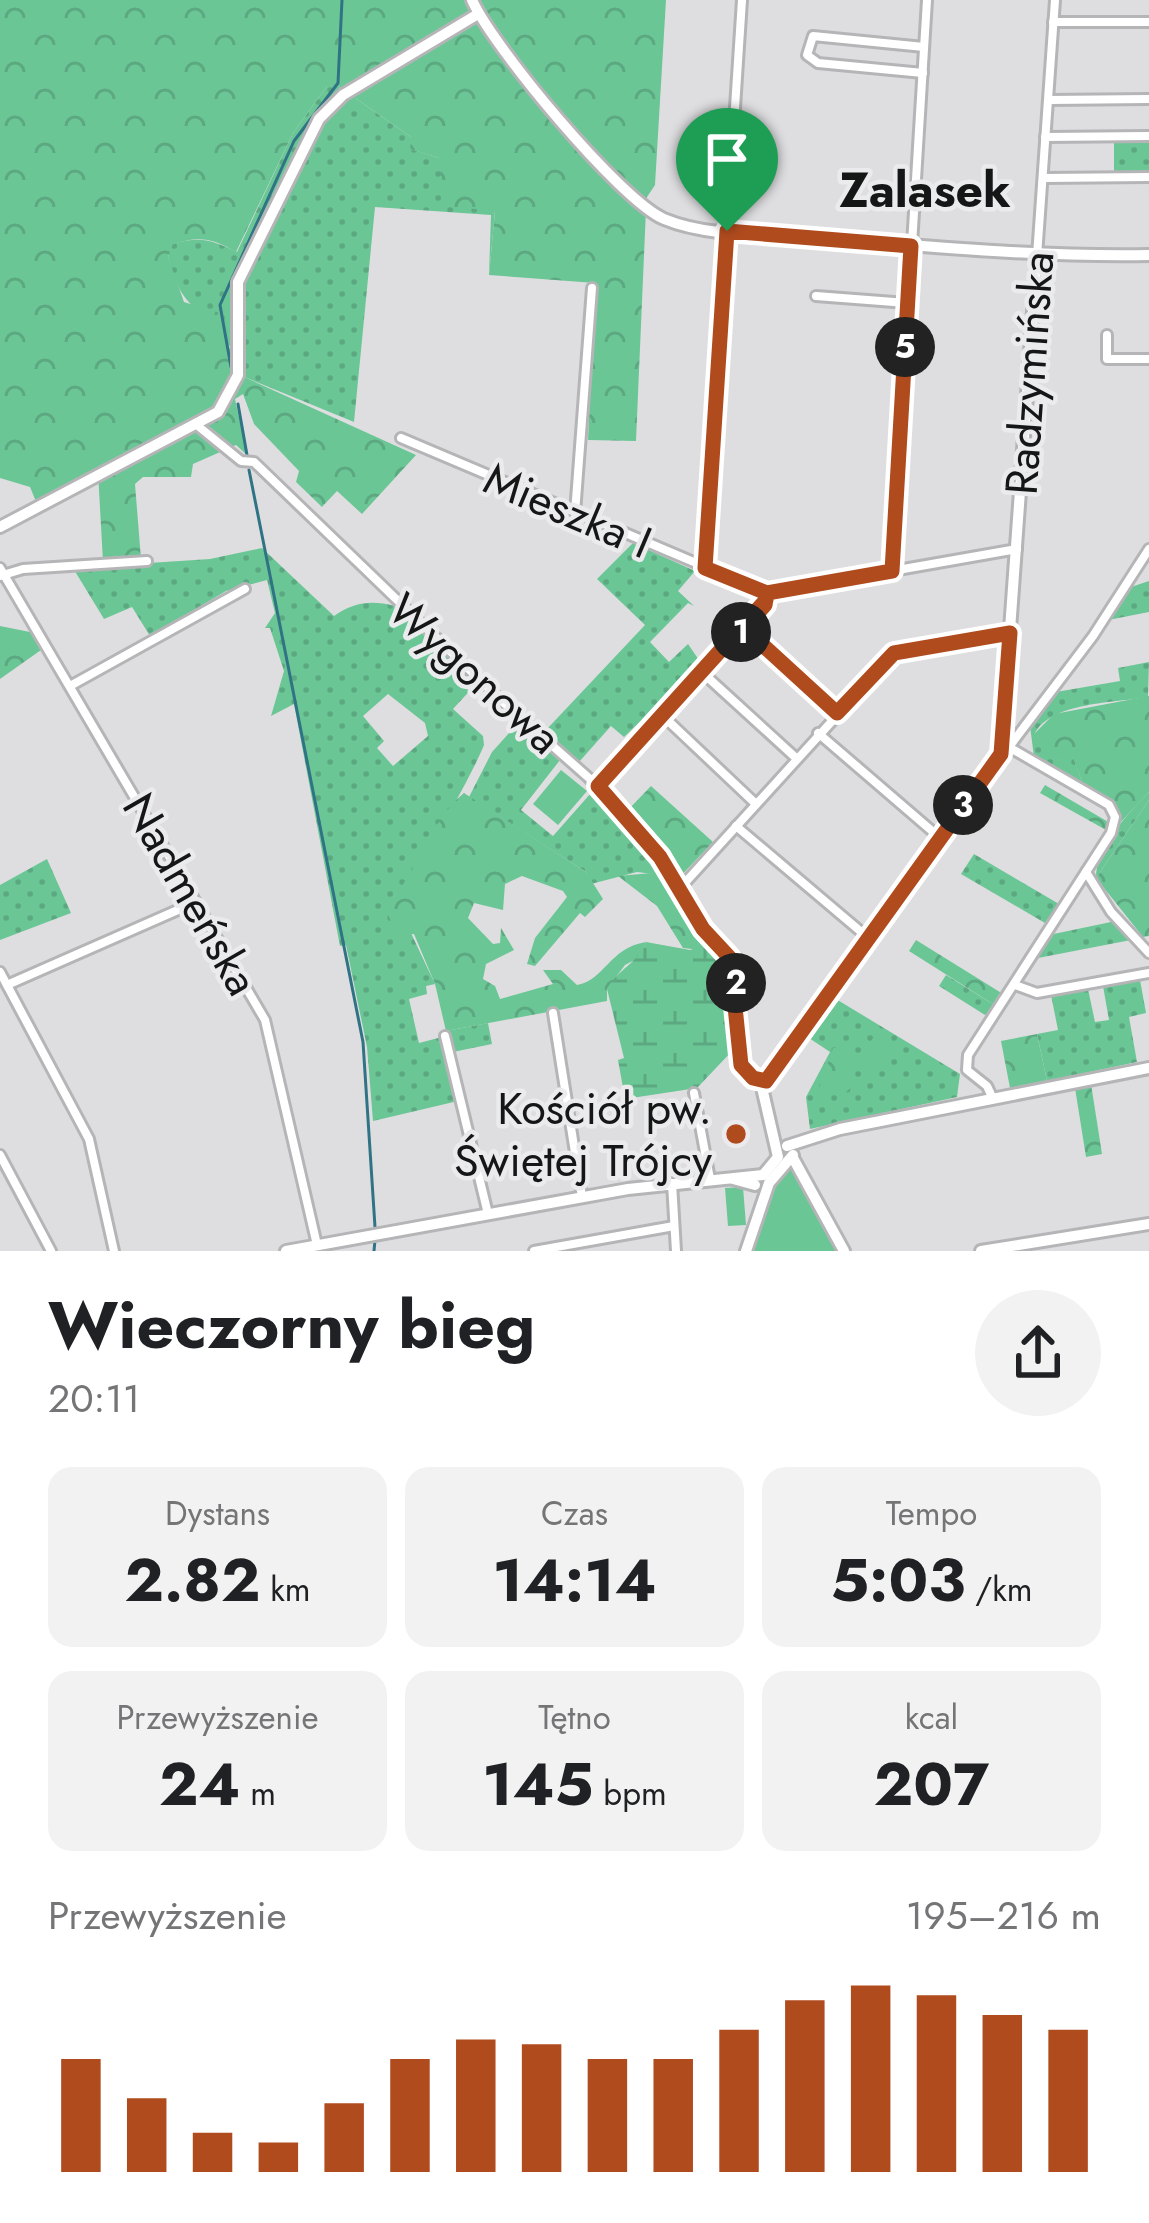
<!DOCTYPE html>
<html lang="pl">
<meta charset="utf-8">
<style>
:root{--surface:#fff;--page:#f2f2f2;--text:#202124;--muted:#757577;--accent:#b04b1e}
body{margin:0;font-family:Jost,sans-serif;background:var(--page);color:var(--text);height:100vh;display:flex;flex-direction:column;font-size:45px;white-space:nowrap}
*{box-sizing:border-box;margin:0}
p{font-size:39px;color:var(--muted)}
.icon{flex:none;width:66px;height:66px;fill:none;stroke:currentColor;stroke-width:2;stroke-linecap:round;stroke-linejoin:round}
.map{position:relative;height:1251px;overflow:hidden}
.panel{display:flex;flex-direction:column;background:var(--surface);flex:1}
.panel>*{flex:none}
.pin{position:absolute;display:grid;place-items:center;width:102px;height:102px;color:#fff;margin:-123px -51px;border-radius:50% 50% 50% 0;rotate:-45deg;box-shadow:0 0 12px #0007}
.pin .icon{rotate:45deg}
.km{position:absolute;width:60px;height:60px;margin:-30px;border-radius:50%;background:#222;color:#fff;font-size:33px;line-height:60px;text-align:center}
.round{display:grid;place-items:center;flex:none;width:126px;height:126px;border-radius:63px;background:var(--page)}
.summary{display:flex;align-items:center;justify-content:space-between;height:204px;padding:0 48px}
h1{font-size:66px;font-weight:700;line-height:90px}
.metrics{display:grid;grid-template-columns:repeat(3,1fr);gap:18px;height:204px;padding:12px 48px}
.metrics div{display:grid;align-content:center;border-radius:24px;background:var(--page);text-align:center}
.metrics b{font-size:60px;font-weight:700}
.metrics small{font-size:33px;font-weight:400}
.metrics p{font-size:33px}
.chart{height:336px;padding:24px 48px}
.chart p{display:flex;justify-content:space-between}
.chart svg{width:100%;height:216px;margin-top:12px;stroke:var(--accent);stroke-width:6}
.map>svg:first-child{display:block}
.grass{fill:url(#grass-dots);fill-rule:evenodd}
.forest{fill:url(#forest-crowns)}
.wetland{fill:url(#wetland-marsh)}
.park{fill:#6bc696}
.lines{fill:none;stroke-linecap:round;stroke-linejoin:round}
.stream{stroke:#307385;stroke-width:3}
.street-casing{stroke:#b5b5b7;stroke-width:14}
.secondary-casing{stroke:#b5b5b7;stroke-width:16}
.street{stroke:#fff;stroke-width:8}
.secondary{stroke:#fff;stroke-width:10}
.route-casing{stroke:#fff;stroke-width:24}
.route{stroke:#b04b1e;stroke-width:15}
.poi-dot{fill:#b04b1e;stroke:#ebebed;stroke-width:4.5}
.labels{text-anchor:middle;stroke-width:9;stroke-linejoin:round;paint-order:stroke}
.street-label{font-size:45px;fill:#151616;stroke:#ebebed}
.poi-label{font-size:45px;fill:#151616;stroke:#ebebed;text-anchor:end}
.neighbourhood-label{font-size:48px;font-weight:bold;fill:#151616;stroke:#ebebed}
</style>
<div class="map">
<svg width="1149" height="1251" viewBox="0 0 1149 1251">
<defs>
<pattern id="grass-dots" width="8" height="8" patternUnits="userSpaceOnUse" patternTransform="scale(3)"><rect width="8" height="8" fill="#6bc696"/><path d="M2 2h.1M6 6h.1" fill="none" stroke="#5ca981" stroke-width="1.8" stroke-linecap="round"/></pattern>
<pattern id="forest-crowns" width="20" height="18" patternUnits="userSpaceOnUse" patternTransform="scale(3)"><rect width="20" height="18" fill="#6bc696"/><path d="M2 6a3 3 0 1 1 6 0M12 15a3 3 0 1 1 6 0" fill="none" stroke="#5ca981"/></pattern>
<pattern id="wetland-marsh" width="20" height="14" patternUnits="userSpaceOnUse" patternTransform="scale(3)"><rect width="20" height="14" fill="#6bc696"/><path d="M1 5h8M5 5V1M11 12h8M15 12V8" fill="none" stroke="#5ca981"/></pattern>
</defs>
<rect width="100%" height="100%" fill="#dedee0"/>
<g class="grass">
<path d="M327 86H338L411 137V149L439 158 495 211 489 275 491 215 375 207 354 422 242 376C232 365 235 352 227 342 200 303 182 313 168 257L172 244C200 236 212 240 237 252L293 133Z"/>
<rect x="1114" y="140" width="35" height="35"/>
<polygon points="633,543 695,571 678,591 694,606 688,603 650,642 669,662 688,644 701,663 624,737 611,726 579,762 546,730 645,625 597,579"/>
<path d="M262 548 334 616C354 602 371 600 395 606L476 684 453 709 483 736 484 745C471 777 417 875 394 897L435 984 426 986 427 994 409 999 419 1043 442 1037 458 1101 373 1121 367 1047 346 945 340 946 294 704 271 716 284 671 270 628H265L275 613 267 580 226 591 150 636 132 607 104 619 73 568 210 559ZM388 694 425 723 428 736 393 766 377 748 384 741 363 716Z"/>
<polygon points="1149,581 1149,612 1108,620 1131,587"/>
<path d="M1149 662 1148 697C1115 703 1052 702 1035 733L1073 756 1083 785 1034 757 1030 726 1056 692 1120 681 1118 668Z"/>
<polygon points="519,722 560,760 521,810 553,836 591,793 647,855 653,874 637,872 591,884 586,872 469,797 492,752"/>
<path d="M1149 792V800L1096 878C1096 846 1128 814 1149 792Z"/>
<polygon points="974,854 1059,904 1045,923 961,874"/>
<polygon points="47,859 71,913 0,940 0,885"/>
<polygon points="1105,911 1131,940 1038,958 1044,936 1111,922"/>
<polygon points="946,975 996,1006 985,1015 939,986"/>
<polygon points="1149,975 1140,980 1146,1013 1129,1017 1137,1062 1047,1081 1037,1034 1058,1030 1051,995 1088,989 1095,1022 1109,1020 1103,986"/>
<polygon points="831,996 960,1074 957,1097 810,1129 806,1097 830,1052 803,1034"/>
<polygon points="488,1023 492,1044 453,1052 446,1031"/>
</g>
<g class="forest">
<path d="M0 0H666L655 185 641 206 646 209 636 441 588 440 595 283 489 275 495 211 445 206 439 158 410 149 411 137 338 86H327L293 133 236 252C212 238 199 236 173 244L168 257 184 302 220 313 235 368 242 376 416 455 362 514 337 491 322 507 296 482 299 471 254 424 243 394 235 399 247 455 236 445 193 464 191 477H143L135 484 141 559 103 562 98 472 37 504 30 487 0 478Z"/>
<polygon points="0,626 30,632 41,650 0,679"/>
<polygon points="1149,696 1149,792 1118,825 1114,803 1083,785 1073,757 1038,744 1035,733 1054,714"/>
<path d="M587 779 606 801 627 811 651 786 713 842 675 882C684 903 722 959 722 968L711 951 683 948 657 906 618 876 652 873C644 845 602 806 582 780Z"/>
<polygon points="1045,785 1110,823 1106,830 1040,793"/>
<path d="M464 793 586 872 603 899 585 917 580 913 535 966 527 964 535 938 567 897 563 891 522 876 505 884 503 910 474 903 468 918 493 944 500 943 501 928 514 950 486 964 483 979 495 986 500 999 553 984 543 970H561L577 985C605 980 609 948 646 942L640 957 625 965 607 989V1001L446 1031 435 984 414 934 397 936 385 907C419 873 429 821 464 793Z"/>
<polygon points="1149,800 1149,936 1143,937 1096,878"/>
<polygon points="916,940 1003,994 996,1006 909,951"/>
<polygon points="1037,1034 1047,1081 1010,1088 1001,1041"/>
<polygon points="846,1047 853,1072 850,1092 816,1097 833,1048"/>
<polygon points="1091,1084 1102,1154 1086,1157 1075,1088"/>
</g>
<path class="wetland" d="M646 942 690 950 702 946 731 974 734 1049 697 1088 625 1099 618 1060 624 1058 607 989C618 969 638 963 646 942Z"/>
<g class="park">
<polygon points="561,770 587,791 558,825 533,804"/>
<polygon points="877,1033 894,1046 869,1078 852,1065"/>
<polygon points="790,1166 797,1173 837,1251 750,1251 772,1187"/>
<polygon points="743,1187 746,1225 728,1226 725,1188"/>
</g>
<g class="lines">
<g class="stream">
<polyline points="231,367 220,305 294,141 338,83 342,0"/>
<polyline points="238,404 247,455"/>
<polyline points="249,470 363,1042 375,1227"/>
<polyline points="374,1251 375,1240"/>
</g>
<defs>
<g id="street">
<polyline points="1053,22 1149,22"/>
<polyline points="923,73 818,63 807,55 813,36 924,47"/>
<polyline points="1049,100 1149,99"/>
<polyline points="1045,137 1149,136"/>
<polyline points="1043,178 1149,177"/>
<polyline points="1037,256 1055,0"/>
<polyline points="816,296 907,303"/>
<polyline points="1107,335 1107,359 1149,359"/>
<polyline points="198,426 241,461 254,462 504,703 598,786 660,857 703,930 730,958 741,1065 749,1075 766,1081"/>
<polyline points="401,438 767,593 1017,549"/>
<polyline points="575,513 592,288"/>
<polyline points="0,568 265,1020 317,1245"/>
<polyline points="705,568 742,0"/>
<polyline points="892,571 927,0"/>
<polyline points="0,576 23,569 147,561"/>
<polyline points="744,628 837,713"/>
<polyline points="704,674 796,758"/>
<polyline points="70,686 245,589"/>
<polyline points="663,716 756,804"/>
<polyline points="818,733 939,837"/>
<polyline points="1004,747 1012,743 1093,636 1149,549"/>
<polyline points="598,786 765,605 767,593"/>
<polyline points="736,826 866,936"/>
<polyline points="1086,872 1111,912 1149,953"/>
<polyline points="682,886 894,653 1010,633"/>
<polyline points="0,972 89,1139 114,1251"/>
<polyline points="7,985 196,902"/>
<polyline points="1015,985 1037,993 1149,973"/>
<polyline points="553,1013 582,1197"/>
<polyline points="445,1036 488,1214"/>
<polyline points="694,1093 710,1179"/>
<polyline points="993,1099 987,1086 967,1070 968,1055 1111,833 1115,817 1109,805 1007,746"/>
<polyline points="0,1155 51,1251"/>
<polyline points="672,1183 676,1251"/>
<polyline points="534,1251 674,1226"/>
</g>
<g id="secondary">
<path d="M472 0C493 47 620 200 664 219 707 237 764 234 810 237 923 246 1035 257 1149 255"/>
<polyline points="0,527 218,412 238,375 238,282 319,119 343,95 478,14"/>
<polyline points="787,1146 840,1129 1149,1068"/>
<polyline points="793,1158 844,1251"/>
<polyline points="763,1175 778,1157 763,1092 774,1065 1001,754 1037,256"/>
<polyline points="733,1179 755,1185"/>
<polyline points="286,1251 628,1189 763,1175"/>
<polyline points="746,1251 769,1183 793,1155"/>
<polyline points="981,1251 1149,1224"/>
</g>
</defs>
<use href="#street" class="street-casing"/>
<use href="#secondary" class="secondary-casing"/>
<use href="#street" class="street"/>
<use href="#secondary" class="secondary"/>
</g>
<g class="lines">
<defs>
<polyline id="route" points="727,231 705,568 767,593 766,600 598,786 660,857 703,929 730,958 741,1065 753,1078 766,1081 1001,754 1010,633 894,653 837,713 744,628 765,605 767,593 892,571 911,246 727,231"/>
</defs>
<use href="#route" class="route-casing"/>
<use href="#route" class="route"/>
</g>
<circle class="poi-dot" cx="736" cy="1134" r="12"/>
<g class="labels">
<g class="street-label">
<text transform="translate(1029 373) rotate(-86)" y="16">Radzymińska</text>
<text transform="translate(568 510) rotate(23)" y="16">Mieszka I</text>
<text transform="translate(475 673) rotate(42)" y="16">Wygonowa</text>
<text transform="translate(191 894) rotate(60)" y="16">Nadmeńska</text>
</g>
<g class="poi-label">
<text x="712" y="1124">Kościół pw.<tspan x="712" dy="52">Świętej Trójcy</tspan></text>
</g>
<g class="neighbourhood-label">
<text x="925" y="207">Zalasek</text>
</g>
</g>
</svg>
<div class="pin" style="left:727px;top:231px;background:#1e9e55"><svg class="icon" aria-label="arrive" viewBox="0 0 24 24"><path d="M6 21V4h12l-3 4 3 4H6"/></svg></div>
<b class="km" style="left:741px;top:632px">1</b>
<b class="km" style="left:736px;top:983px">2</b>
<b class="km" style="left:963px;top:805px">3</b>
<b class="km" style="left:905px;top:347px">5</b>
</div>
<section class="panel">
<div class="summary"><div><h1>Wieczorny bieg</h1><p>20:11</p></div><a class="round"><svg class="icon" aria-label="share" viewBox="0 0 24 24"><path d="M12 15V3M7 8l5-5 5 5M5 13v7h14v-7"/></svg></a></div>
<div class="metrics">
<div><p>Dystans</p><b>2.82<small> km</small></b></div>
<div><p>Czas</p><b>14:14</b></div>
<div><p>Tempo</p><b>5:03<small> /km</small></b></div>
</div>
<div class="metrics">
<div><p>Przewyższenie</p><b>24<small> m</small></b></div>
<div><p>Tętno</p><b>145<small> bpm</small></b></div>
<div><p>kcal</p><b>207</b></div>
</div>
<div class="chart"><p><span>Przewyższenie</span>195–216 m</p>
<svg viewBox="0 0 160 44" preserveAspectRatio="none"><path d="M5 44V21M15 44V29M25 44V36M35 44V38M45 44V30M55 44V21M65 44V17M75 44V18M85 44V21M95 44V21M105 44V15M115 44V9M125 44V6M135 44V8M145 44V12M155 44V15"/></svg>
</div>
</section>
